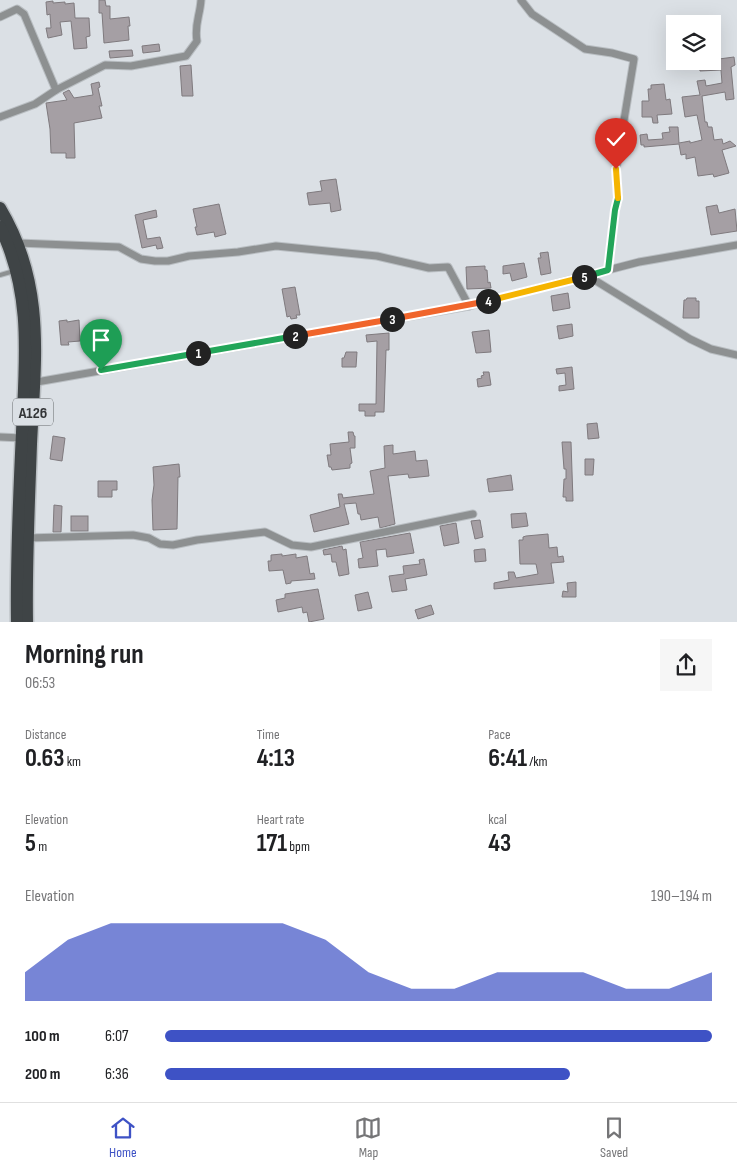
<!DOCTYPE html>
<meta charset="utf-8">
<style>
:root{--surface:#fff;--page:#f6f6f6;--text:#202124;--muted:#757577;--line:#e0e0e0;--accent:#3e52c5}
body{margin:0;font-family:"Sofia Sans Condensed",sans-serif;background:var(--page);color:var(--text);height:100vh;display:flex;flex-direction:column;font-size:19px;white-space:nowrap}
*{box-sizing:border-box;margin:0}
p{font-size:16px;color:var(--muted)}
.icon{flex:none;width:28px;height:28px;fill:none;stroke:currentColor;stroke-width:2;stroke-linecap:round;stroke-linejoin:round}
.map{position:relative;height:622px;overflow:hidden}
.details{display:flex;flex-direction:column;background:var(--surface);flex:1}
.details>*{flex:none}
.controls{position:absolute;left:666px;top:15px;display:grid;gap:10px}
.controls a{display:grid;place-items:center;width:55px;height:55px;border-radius:0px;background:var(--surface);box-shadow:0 5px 20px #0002;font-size:25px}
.pin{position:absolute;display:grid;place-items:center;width:42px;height:42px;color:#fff;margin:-51px -21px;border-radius:50% 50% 50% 0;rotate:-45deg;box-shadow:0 0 5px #0007}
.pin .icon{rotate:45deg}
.km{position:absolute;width:25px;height:25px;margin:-12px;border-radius:50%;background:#222;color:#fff;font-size:14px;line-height:25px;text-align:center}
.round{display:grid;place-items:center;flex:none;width:52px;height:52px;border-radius:0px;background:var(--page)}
.overview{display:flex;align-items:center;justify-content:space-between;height:85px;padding:0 25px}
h1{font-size:28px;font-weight:700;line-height:38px}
.metrics{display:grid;grid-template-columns:repeat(3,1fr);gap:8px;height:85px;padding:5px 25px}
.metrics div{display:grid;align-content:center}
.metrics b{font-size:25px;font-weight:700}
.metrics small{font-size:14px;font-weight:400}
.metrics p{font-size:14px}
.chart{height:140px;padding:10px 25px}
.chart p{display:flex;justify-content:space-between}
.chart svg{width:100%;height:90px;margin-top:5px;fill:var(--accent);opacity:.7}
ul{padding:0 25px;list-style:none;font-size:16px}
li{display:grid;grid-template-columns:80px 60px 1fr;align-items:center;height:38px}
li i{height:12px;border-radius:6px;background:var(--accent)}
.menu{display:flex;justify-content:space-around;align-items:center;height:70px;border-top:1px solid var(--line);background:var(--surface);font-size:14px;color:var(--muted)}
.menu a{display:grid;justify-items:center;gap:2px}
.menu .on{color:var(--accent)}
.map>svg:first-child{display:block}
.building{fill:#a59fa4;stroke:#7f7a7e}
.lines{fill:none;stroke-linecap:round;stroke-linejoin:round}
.service-casing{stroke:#b9bec2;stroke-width:6}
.minor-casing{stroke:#b9bec2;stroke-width:9}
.trunk-casing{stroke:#b9bec2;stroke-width:15}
.service{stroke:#8d9091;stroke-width:4}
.minor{stroke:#8d9091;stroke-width:7}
.trunk{stroke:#3f4446;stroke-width:12}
.split-1-casing{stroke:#fff;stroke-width:10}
.split-2-casing{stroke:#fff;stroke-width:10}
.split-3-casing{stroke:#fff;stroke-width:10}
.split-4-casing{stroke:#fff;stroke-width:10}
.split-5-casing{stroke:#fff;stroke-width:10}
.split-6-casing{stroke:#fff;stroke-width:10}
.split-7-casing{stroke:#fff;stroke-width:10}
.split-1{stroke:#22a559;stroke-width:6}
.split-2{stroke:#22a559;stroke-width:6}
.split-3{stroke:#f0652b;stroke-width:6}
.split-4{stroke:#f0652b;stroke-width:6}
.split-5{stroke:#f5b400;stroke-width:6}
.split-6{stroke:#22a559;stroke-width:6}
.split-7{stroke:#f5b400;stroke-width:6}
.labels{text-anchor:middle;stroke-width:4;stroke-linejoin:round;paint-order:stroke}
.shield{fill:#dbe0e5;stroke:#65686b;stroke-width:1}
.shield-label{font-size:16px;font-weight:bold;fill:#333537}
</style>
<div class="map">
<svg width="737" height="622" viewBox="0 0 737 622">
<rect width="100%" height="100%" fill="#dbe0e5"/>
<g class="building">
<polygon points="99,0 105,0 106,6 110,6 110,19 129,17 130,26 128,26 129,40 104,43 102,13 99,13"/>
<polygon points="53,1 53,3 65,2 65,4 74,3 75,18 89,18 90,36 86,37 87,48 74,49 71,21 60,22 62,35 48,38 46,28 51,28 50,14 47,15 46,2"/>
<polygon points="159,44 160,51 143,53 142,46"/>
<polygon points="132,50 133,56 110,58 109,51"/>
<polygon points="712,51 718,51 719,59 734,57 735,65 731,67 734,99 726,100 725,92 702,96 705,122 707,122 708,127 712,127 714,140 722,139 723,144 730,141 736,146 722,150 729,173 714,177 713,174 698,176 695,157 686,159 686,154 681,155 679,144 644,147 644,145 641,145 640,135 647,134 648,140 663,139 662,133 670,132 669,127 678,127 679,143 690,141 690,143 702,140 697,115 685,117 682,97 700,95 697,81 705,80 706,86 722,83 721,70 700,71 698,61 712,61"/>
<polygon points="191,65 193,96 182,96 180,66"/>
<polygon points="99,82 100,87 98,88 102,106 99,106 102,118 74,123 75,158 66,158 66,153 51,153 50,129 46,103 67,100 63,93 69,90 74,98 93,95 91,84"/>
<polygon points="664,84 666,100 670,99 672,114 657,115 658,123 653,123 652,117 642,117 642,101 649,101 648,89 651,89 651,85"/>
<polygon points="336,179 341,210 331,212 330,203 309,205 307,193 322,191 320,181"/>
<polygon points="219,204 226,234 215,237 214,232 197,235 195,227 197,227 193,209"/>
<polygon points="717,205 719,213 735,209 737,231 711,235 706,207"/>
<polygon points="156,210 157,217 143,220 147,239 160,237 163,248 157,249 156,245 142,248 135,215"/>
<polygon points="548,252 551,273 541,275 538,258 541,258 540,253"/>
<polygon points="524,263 527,277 512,281 510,273 503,274 503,266"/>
<polygon points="485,266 485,270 487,270 488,283 490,282 491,288 467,289 466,267"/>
<polygon points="295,287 300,315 296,315 297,318 291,319 290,316 287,317 282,289"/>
<polygon points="568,293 570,308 553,311 551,296"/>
<polygon points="687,298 696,298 696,301 699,301 699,318 683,318 684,300 686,300"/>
<polygon points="67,320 67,322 79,320 80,341 68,342 69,345 61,345 59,321"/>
<polygon points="572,324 573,336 559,339 557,326"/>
<polygon points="489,330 491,352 476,353 472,332"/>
<polygon points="389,333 389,350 386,350 384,412 375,412 375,416 365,416 365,411 359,411 359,404 376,404 377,341 367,342 366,335"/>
<polygon points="346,352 357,352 356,367 342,367 342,358 344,358"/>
<polygon points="572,367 574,389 559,391 559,386 566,385 565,373 557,374 556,369"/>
<polygon points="483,372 489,372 491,385 478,387 477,379 482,378 481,376 484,375"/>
<polygon points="597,423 599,438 588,439 587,424"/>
<polygon points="348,432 353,432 354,436 355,436 355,448 350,448 352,463 350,464 350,468 332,470 331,467 329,467 327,455 331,455 330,444 349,442"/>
<polygon points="53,436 65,438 62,461 50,459"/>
<polygon points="562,442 571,442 573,501 566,501 566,497 563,497 564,479 566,479 566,469 564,469"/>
<polygon points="393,445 393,454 415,451 416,461 427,460 429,476 409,478 408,474 388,476 395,524 380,528 378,517 361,520 360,514 358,514 356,503 344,504 349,524 314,532 310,515 340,507 338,494 342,494 343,498 374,494 370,471 385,468 384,446"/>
<polygon points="585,459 594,459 593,475 585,475"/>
<polygon points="179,464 180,477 178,477 177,529 153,530 152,500 154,485 153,467"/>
<polygon points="511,475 513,490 489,492 487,479"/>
<polygon points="98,481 117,481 117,490 112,490 112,497 98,497"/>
<polygon points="54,505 62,506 61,532 53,532"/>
<polygon points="526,513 528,526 512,528 511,514"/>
<rect x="71" y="516" width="17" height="15"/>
<polygon points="480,520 483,537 475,539 471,521"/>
<polygon points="456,523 459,543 444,546 440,526"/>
<polygon points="410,533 414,553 387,557 386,549 376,550 378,566 359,568 358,559 363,558 360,542"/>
<polygon points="548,534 549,548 557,547 558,557 563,556 564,562 551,563 554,583 494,589 494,583 509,580 508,572 514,572 516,578 538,574 536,564 520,564 519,540 523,540 523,537 526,536"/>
<polygon points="342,546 343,550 346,549 349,574 339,576 336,562 332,562 331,554 324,555 323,550"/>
<polygon points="482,549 485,549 486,561 475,562 474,550"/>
<polygon points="282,554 282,556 296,554 296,558 307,556 310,574 314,573 315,579 291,581 291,583 286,584 283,570 269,571 268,561 271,561 271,555"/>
<polygon points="424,559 427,575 405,579 407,590 392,592 389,576 404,574 403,566 420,564 419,560"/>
<polygon points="576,582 576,597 562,597 563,591 568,592 567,583"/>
<polygon points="318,589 324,619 309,622 307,612 303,613 302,607 278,612 276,600 285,598 285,594"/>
<polygon points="368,592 372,608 358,611 355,595"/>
<polygon points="431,605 434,614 418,619 415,610"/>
</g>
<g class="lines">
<defs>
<polyline id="service" points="0,275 14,271"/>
<g id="minor">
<polyline points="521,0 532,14 585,49 612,53 634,59 616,169 618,199 615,210 608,270"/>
<polyline points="0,17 17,9 24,14 56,90 35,104 0,117"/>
<path d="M56 90 105 65 131 66 186 56 197 41C194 25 200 16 201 0"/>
<polyline points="18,243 119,247 141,259 155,261 168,261 189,256 238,252 276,246 377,256 429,268 448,267 469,306"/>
<polyline points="588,276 690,339 711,349 737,355"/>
<polyline points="31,383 469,306 639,262 737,245"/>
<polyline points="0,437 22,438"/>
<polyline points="27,538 133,535 149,538 160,544 173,545 197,540 265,532 292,545 311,547 473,514"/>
</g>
<g id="trunk">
<path d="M0 208C46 285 35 358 31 444 29 503 26 563 27 622"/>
<path d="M0 227C33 294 25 361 22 432 19 495 16 559 17 622"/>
</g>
</defs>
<use href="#service" class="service-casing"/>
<use href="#minor" class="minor-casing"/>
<use href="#trunk" class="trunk-casing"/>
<use href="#service" class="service"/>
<use href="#minor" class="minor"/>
<use href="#trunk" class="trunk"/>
</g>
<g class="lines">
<defs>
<polyline id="split-1" points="101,370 198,353"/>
<polyline id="split-2" points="198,353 295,336"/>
<polyline id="split-3" points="295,336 392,319"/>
<polyline id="split-4" points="392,319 488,301"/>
<polyline id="split-5" points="488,301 584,277"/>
<polyline id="split-6" points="584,277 608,270 615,210 618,198"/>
<polyline id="split-7" points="616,169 618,198"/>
</defs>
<use href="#split-1" class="split-1-casing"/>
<use href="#split-2" class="split-2-casing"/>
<use href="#split-3" class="split-3-casing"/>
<use href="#split-4" class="split-4-casing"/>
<use href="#split-5" class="split-5-casing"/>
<use href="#split-6" class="split-6-casing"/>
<use href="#split-7" class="split-7-casing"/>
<use href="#split-1" class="split-1"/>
<use href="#split-2" class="split-2"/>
<use href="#split-3" class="split-3"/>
<use href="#split-4" class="split-4"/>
<use href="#split-5" class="split-5"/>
<use href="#split-6" class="split-6"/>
<use href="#split-7" class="split-7"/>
</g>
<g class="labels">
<rect class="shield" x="13" y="398.5" width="40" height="27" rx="4"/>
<g class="shield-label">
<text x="33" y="418">A126</text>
</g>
</g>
</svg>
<div class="controls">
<a><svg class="icon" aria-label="layers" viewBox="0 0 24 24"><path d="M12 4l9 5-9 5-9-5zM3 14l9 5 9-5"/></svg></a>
</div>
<div class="pin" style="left:101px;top:370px;background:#1e9e55"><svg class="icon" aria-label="arrive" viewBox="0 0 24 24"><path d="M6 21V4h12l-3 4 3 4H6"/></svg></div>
<div class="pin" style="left:616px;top:169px;background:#d93025"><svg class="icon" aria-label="check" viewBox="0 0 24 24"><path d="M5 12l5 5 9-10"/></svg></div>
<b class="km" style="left:198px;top:353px">1</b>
<b class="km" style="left:295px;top:336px">2</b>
<b class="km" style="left:392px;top:319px">3</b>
<b class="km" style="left:488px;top:301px">4</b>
<b class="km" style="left:584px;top:277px">5</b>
</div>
<section class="details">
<div class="overview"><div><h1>Morning run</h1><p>06:53</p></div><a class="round"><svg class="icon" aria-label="share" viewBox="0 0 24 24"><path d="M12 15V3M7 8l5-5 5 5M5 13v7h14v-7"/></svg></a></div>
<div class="metrics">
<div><p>Distance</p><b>0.63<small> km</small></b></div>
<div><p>Time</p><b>4:13</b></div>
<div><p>Pace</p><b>6:41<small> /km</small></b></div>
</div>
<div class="metrics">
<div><p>Elevation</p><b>5<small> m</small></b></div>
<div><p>Heart rate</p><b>171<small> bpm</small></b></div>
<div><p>kcal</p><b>43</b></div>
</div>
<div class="chart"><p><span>Elevation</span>190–194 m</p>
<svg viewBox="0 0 160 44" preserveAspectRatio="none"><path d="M0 44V30L10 14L20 6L30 6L40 6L50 6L60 6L70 14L80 30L90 38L100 38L110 30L120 30L130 30L140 38L150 38L160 30V44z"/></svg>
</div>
<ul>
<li><b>100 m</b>6:07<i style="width:100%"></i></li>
<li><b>200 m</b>6:36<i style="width:74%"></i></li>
</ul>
</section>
<nav class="menu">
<a class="on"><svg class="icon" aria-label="home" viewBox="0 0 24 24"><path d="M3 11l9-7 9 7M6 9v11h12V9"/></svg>Home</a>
<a><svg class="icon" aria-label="map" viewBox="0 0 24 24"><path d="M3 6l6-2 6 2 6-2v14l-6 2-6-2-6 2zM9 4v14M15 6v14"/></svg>Map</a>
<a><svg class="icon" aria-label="saved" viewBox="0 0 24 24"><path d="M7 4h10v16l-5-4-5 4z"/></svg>Saved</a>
</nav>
